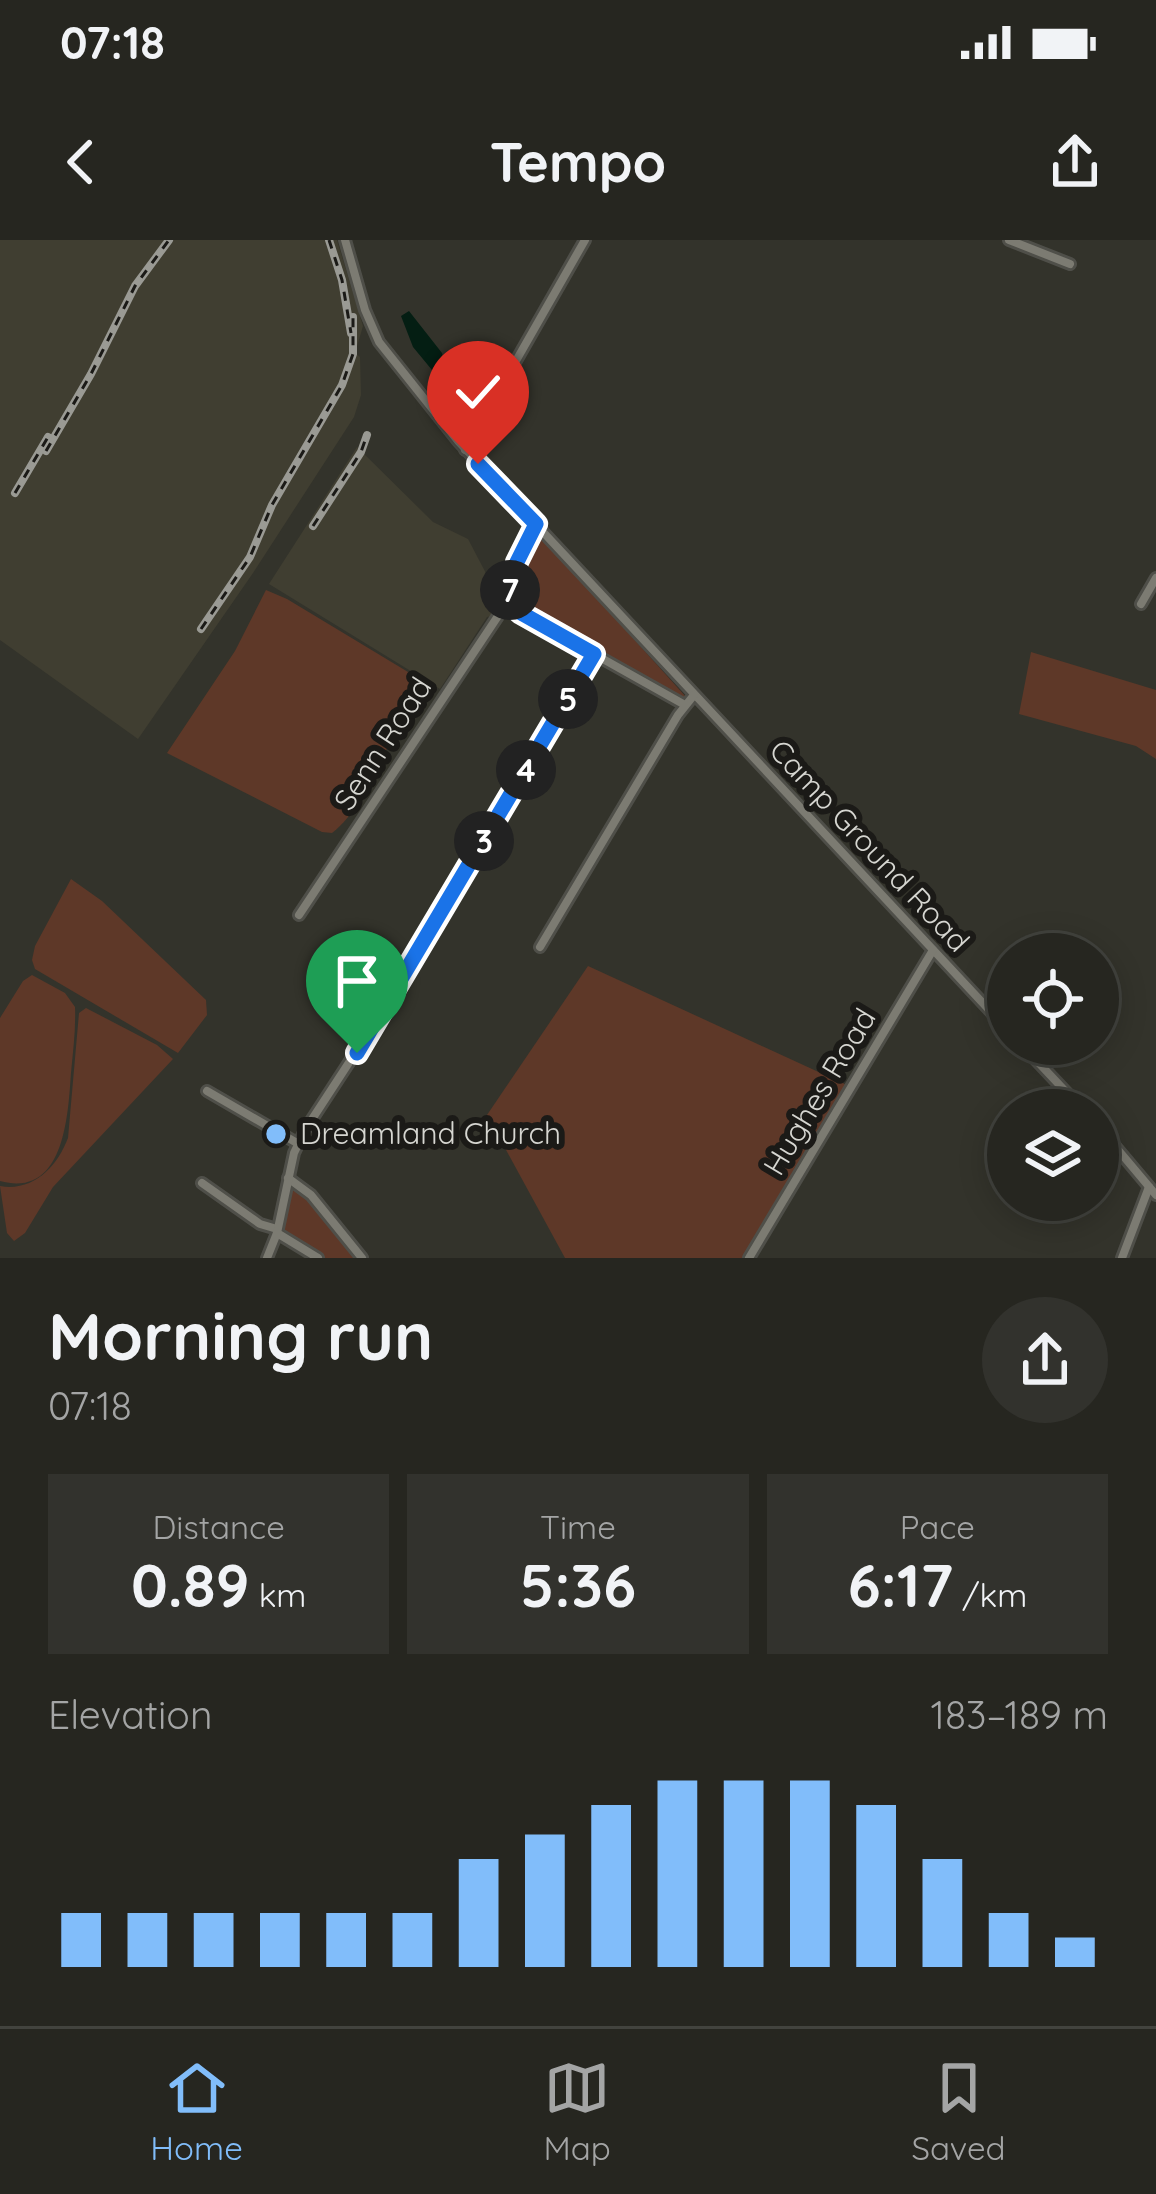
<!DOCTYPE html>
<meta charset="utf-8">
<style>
:root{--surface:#262620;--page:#32322d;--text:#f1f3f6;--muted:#a4a5a5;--line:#42433e;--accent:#81bdfa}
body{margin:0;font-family:Quicksand,sans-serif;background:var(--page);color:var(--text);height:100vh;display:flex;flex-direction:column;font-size:45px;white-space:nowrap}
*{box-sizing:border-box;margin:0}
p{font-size:39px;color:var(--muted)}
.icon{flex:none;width:66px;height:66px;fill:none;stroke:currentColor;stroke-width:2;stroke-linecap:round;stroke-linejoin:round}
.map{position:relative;height:1018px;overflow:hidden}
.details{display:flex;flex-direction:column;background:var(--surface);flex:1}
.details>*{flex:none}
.buttons{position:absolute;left:987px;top:693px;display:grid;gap:24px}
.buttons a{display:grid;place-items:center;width:132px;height:132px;border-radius:50%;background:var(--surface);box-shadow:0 6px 30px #0003,0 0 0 3px var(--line);font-size:60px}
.pin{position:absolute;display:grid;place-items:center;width:102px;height:102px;color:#fff;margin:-123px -51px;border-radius:50% 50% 50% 0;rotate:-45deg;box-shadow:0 0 12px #0007}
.pin .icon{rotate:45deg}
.km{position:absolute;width:60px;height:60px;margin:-30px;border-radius:50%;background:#222;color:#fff;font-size:33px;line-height:60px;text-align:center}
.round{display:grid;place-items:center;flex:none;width:126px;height:126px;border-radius:63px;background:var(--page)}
.summary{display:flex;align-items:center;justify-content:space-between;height:204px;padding:0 48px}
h1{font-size:66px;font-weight:800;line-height:90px}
.stats{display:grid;grid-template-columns:repeat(3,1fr);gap:18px;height:204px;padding:12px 48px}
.stats div{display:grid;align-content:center;border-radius:0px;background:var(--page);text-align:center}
.stats b{font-size:60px;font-weight:800}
.stats small{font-size:33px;font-weight:400}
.stats p{font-size:33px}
.chart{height:336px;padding:24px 48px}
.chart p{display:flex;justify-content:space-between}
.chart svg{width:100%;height:216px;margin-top:12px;stroke:var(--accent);stroke-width:6}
.status{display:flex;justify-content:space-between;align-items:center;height:84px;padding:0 60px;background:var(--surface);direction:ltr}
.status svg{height:33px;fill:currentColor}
header{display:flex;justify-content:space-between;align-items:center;height:156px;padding:0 48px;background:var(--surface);font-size:54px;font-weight:800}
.tabs{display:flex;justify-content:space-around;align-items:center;height:168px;border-top:3px solid var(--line);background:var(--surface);font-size:33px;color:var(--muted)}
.tabs a{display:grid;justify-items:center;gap:6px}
.tabs .active{color:var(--accent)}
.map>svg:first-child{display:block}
.built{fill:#403e31}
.green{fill:#5e3828}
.water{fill:#041e13}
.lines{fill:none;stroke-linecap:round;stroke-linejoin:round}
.minor-casing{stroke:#4f4f49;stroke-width:14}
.minor{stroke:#7c7b72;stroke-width:8}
.rail-casing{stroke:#9a9a94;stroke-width:8}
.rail{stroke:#1b1a17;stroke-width:3;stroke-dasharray:9;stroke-linecap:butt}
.route-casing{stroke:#fff;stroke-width:24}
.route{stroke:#1a73e8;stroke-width:15}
.poi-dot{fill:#81bdfa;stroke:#1b1a17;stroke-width:4.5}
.labels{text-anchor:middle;stroke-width:12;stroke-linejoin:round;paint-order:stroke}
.street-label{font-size:30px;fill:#d6d6d1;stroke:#1b1a17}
.poi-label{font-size:30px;fill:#d6d6d1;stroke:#1b1a17;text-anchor:start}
</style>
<div class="status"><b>07:18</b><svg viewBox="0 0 49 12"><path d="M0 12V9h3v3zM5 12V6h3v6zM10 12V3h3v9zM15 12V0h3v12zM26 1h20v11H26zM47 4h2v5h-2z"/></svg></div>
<header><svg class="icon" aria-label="back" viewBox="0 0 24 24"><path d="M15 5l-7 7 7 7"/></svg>Tempo<svg class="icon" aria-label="share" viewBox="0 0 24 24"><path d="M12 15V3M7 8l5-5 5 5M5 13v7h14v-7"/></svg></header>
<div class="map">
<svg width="1156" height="1018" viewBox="0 0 1156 1018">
<rect width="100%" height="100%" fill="#33332b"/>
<g class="built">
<polygon points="0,0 337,0 363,86 355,113 360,117 361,155 354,177 253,333 138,499 0,400"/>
<polygon points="357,207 433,282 468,299 501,362 492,376 487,377 440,449 269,344"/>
</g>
<g class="green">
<path d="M533 298H543L686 457H674L523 371C506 348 519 319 533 298Z"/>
<path d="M266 350 287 359 413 435 426 450C420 480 392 497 379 521 367 545 355 576 332 593L322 592 167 513 235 411Z"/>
<polygon points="1031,412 1156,450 1156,519 1136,506 1019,474"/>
<polygon points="71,639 102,661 206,760 207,775 178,813 35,729 32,720 35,706"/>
<polygon points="588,726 849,846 747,1018 565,1018 487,875"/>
<path d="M32 735 65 753 75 767C76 789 73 811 71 833 68 874 65 959 0 941V778L23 741Z"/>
<path d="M86 768 157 805 173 819 53 947 25 993 14 1001 7 993 0 946C33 952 57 927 68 898L79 773Z"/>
<polygon points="292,945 301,948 359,1018 322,1018 283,994"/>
</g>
<polygon class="water" points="409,71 442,113 449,143 454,143 456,136 474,141 477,158 465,170 413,107 401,76"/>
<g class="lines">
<defs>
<g id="minor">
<polyline points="345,0 365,70 379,102 458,201 1008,790"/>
<polyline points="1009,0 1070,24"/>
<polyline points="465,210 585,0"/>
<polyline points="508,361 521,373 685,465"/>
<polyline points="1141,364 1156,338"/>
<polyline points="299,675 508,361 517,322 536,284"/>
<polyline points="540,707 678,475 694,455"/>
<polyline points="1021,804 1083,870"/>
<polyline points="207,851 297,903"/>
<polyline points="1098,886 1156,955"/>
<polyline points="288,938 311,955 362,1018"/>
<polyline points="202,943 260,984 277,989"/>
<polyline points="277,993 318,1018"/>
<polyline points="267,1018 277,993 294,913 305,890 382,772 594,414"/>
<polyline points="749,1018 933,710"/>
<polyline points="1122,1018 1149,947"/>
</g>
</defs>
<use href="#minor" class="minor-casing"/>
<use href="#minor" class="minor"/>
<defs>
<g id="rail">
<polyline points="329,0 342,40 351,93"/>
<polyline points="46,211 91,134 135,46 169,0"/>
<polyline points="15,253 48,197"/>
<polyline points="313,286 361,212 367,195"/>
<polyline points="201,389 250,317 272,265 342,145 353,114 353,77"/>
</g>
</defs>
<use href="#rail" class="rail-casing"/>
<use href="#rail" class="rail"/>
</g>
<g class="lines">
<defs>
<polyline id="route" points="357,813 594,414 521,373 508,362 517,322 536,284 478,224"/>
</defs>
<use href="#route" class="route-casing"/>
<use href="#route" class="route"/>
</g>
<circle class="poi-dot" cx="276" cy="894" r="12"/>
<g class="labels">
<g class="street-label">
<text transform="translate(383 504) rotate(-57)" y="10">Senn Road</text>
<text transform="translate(869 606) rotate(47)" y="10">Camp Ground Road</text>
<text transform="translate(820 852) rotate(-59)" y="10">Hughes Road</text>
</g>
<g class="poi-label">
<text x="300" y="904">Dreamland Church</text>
</g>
</g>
</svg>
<div class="buttons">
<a><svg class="icon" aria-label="locate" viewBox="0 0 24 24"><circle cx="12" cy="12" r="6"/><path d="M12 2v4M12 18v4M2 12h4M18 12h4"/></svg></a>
<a><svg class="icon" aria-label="layers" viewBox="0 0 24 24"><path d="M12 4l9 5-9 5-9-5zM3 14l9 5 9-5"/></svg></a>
</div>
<div class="pin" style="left:357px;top:813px;background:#1e9e55"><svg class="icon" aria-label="arrive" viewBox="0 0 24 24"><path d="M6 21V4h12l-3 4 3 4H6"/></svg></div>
<div class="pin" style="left:478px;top:224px;background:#d93025"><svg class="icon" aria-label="check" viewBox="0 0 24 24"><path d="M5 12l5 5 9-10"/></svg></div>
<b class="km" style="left:484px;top:601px">3</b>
<b class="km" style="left:526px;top:530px">4</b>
<b class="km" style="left:568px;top:459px">5</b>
<b class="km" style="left:510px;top:350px">7</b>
</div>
<section class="details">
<div class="summary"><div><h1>Morning run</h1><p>07:18</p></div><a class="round"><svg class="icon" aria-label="share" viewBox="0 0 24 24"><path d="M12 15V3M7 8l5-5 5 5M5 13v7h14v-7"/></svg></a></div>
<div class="stats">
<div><p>Distance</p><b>0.89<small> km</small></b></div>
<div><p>Time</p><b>5:36</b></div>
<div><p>Pace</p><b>6:17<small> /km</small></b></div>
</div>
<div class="chart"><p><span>Elevation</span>183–189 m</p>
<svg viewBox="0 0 160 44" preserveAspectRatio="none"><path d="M5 44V33M15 44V33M25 44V33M35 44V33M45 44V33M55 44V33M65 44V22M75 44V17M85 44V11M95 44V6M105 44V6M115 44V6M125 44V11M135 44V22M145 44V33M155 44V38"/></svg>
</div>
</section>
<nav class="tabs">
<a class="active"><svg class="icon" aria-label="home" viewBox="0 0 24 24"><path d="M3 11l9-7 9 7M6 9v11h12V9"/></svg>Home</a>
<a><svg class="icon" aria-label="map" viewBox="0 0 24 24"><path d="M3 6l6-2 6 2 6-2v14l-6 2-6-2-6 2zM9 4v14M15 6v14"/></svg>Map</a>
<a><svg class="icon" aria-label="saved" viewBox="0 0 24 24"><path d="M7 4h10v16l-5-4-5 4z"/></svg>Saved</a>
</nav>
